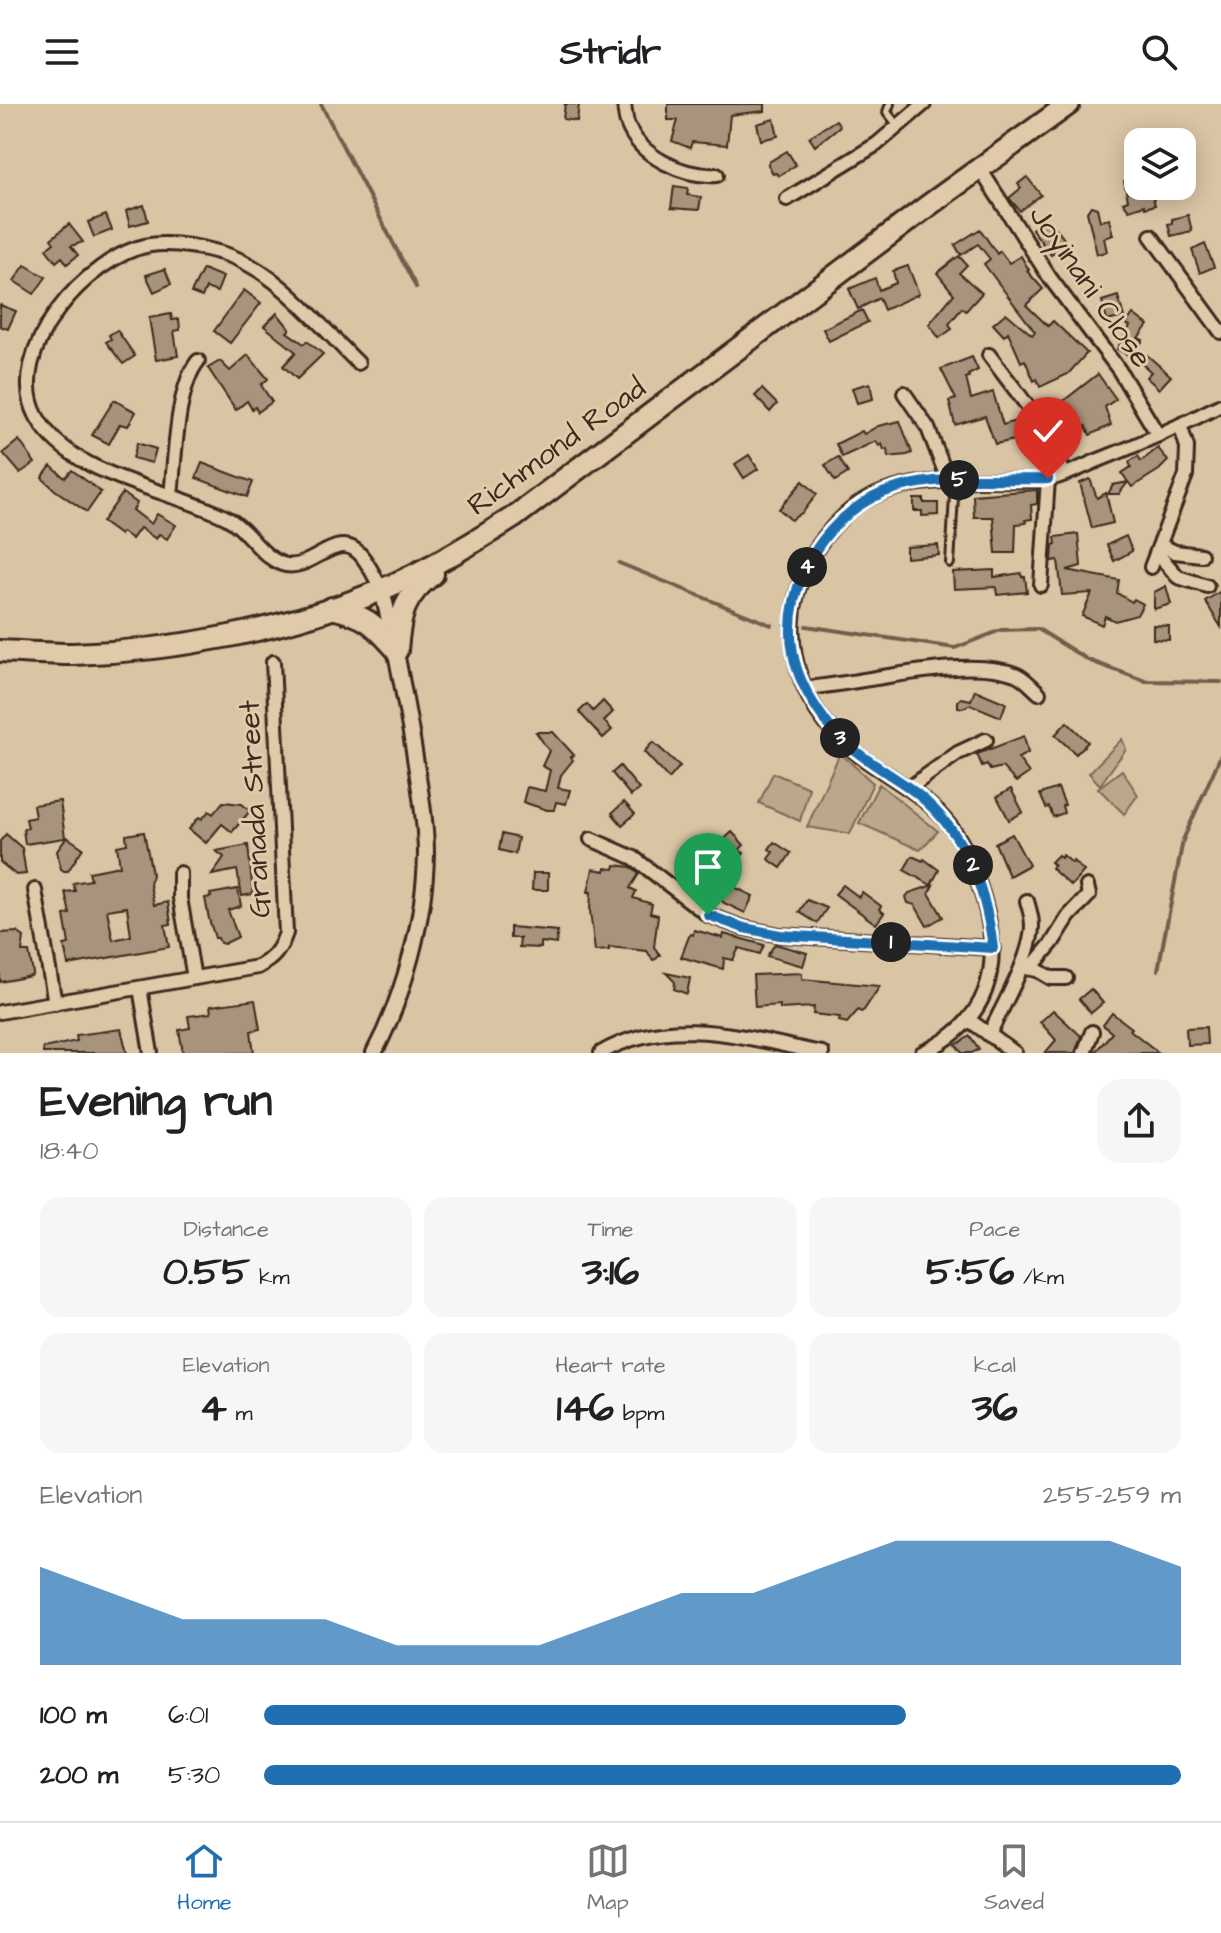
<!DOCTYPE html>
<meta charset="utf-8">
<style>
:root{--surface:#fff;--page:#f6f6f6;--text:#202124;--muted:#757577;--line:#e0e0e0;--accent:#1f6fb2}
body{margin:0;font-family:"Architects Daughter",sans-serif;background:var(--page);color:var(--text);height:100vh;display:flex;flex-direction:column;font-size:30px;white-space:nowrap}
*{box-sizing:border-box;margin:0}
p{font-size:26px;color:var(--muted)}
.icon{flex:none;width:44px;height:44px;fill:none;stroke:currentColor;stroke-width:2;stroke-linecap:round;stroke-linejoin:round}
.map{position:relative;height:949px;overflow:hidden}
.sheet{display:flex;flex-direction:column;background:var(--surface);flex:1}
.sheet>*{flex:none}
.buttons{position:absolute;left:1124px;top:24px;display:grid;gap:16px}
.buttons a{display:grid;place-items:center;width:72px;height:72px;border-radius:16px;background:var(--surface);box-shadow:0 4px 20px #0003;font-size:40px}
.pin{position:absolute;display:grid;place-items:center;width:68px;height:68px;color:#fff;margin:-82px -34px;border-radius:50% 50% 50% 0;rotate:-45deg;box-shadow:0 0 8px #0007}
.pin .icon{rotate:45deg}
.km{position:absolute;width:40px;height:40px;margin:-20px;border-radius:50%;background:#222;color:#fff;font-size:22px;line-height:40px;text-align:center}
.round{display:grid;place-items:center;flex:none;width:84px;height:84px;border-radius:24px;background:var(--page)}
.summary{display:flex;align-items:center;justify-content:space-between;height:136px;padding:0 40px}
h1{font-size:44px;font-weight:700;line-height:60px}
.metrics{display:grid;grid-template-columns:repeat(3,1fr);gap:12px;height:136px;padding:8px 40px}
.metrics div{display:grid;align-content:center;border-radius:20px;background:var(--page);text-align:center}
.metrics b{font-size:40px;font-weight:700}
.metrics small{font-size:22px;font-weight:400}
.metrics p{font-size:22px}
.chart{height:224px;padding:16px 40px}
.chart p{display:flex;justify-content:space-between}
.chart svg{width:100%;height:144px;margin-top:8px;fill:var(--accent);opacity:.7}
ul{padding:0 40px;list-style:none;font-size:26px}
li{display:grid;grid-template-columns:128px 96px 1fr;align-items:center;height:60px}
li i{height:20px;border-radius:10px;background:var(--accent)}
header{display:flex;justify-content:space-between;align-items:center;height:104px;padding:0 40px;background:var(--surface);font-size:36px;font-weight:700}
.tab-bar{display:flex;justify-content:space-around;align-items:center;height:112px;border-top:2px solid var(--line);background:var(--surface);font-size:22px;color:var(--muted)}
.tab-bar a{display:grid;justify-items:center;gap:4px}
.tab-bar .selected{color:var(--accent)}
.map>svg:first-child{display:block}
.green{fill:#bca78c;stroke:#7c6855;stroke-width:2}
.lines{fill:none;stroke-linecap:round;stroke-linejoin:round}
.stream{stroke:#705e4c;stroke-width:4}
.building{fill:#a8947b;stroke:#3b2a1e;stroke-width:2;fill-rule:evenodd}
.service-casing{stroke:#3b2a1e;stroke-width:12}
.minor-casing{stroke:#3b2a1e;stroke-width:18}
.tertiary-casing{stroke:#3b2a1e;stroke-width:20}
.trunk-casing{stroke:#3b2a1e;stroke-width:26}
.service{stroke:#e0caaa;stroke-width:6}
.minor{stroke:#e0caaa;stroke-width:12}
.tertiary{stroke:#e0caaa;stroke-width:14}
.trunk{stroke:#e0caaa;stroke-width:20}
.route-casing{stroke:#fff;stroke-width:16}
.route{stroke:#1f6fb2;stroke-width:10}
.labels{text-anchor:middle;stroke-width:6;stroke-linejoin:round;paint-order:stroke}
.street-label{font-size:30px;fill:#3b2a1e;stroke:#e0caaa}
</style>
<header><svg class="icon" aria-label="menu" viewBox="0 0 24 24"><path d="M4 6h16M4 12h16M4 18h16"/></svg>Stridr<svg class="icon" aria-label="search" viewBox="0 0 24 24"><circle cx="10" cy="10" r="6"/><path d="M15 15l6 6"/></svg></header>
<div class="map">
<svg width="1221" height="949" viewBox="0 0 1221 949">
<rect width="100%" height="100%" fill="#d9c4a4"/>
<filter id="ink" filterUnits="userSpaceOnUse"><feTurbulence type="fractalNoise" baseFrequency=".0125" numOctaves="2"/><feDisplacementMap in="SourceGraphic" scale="16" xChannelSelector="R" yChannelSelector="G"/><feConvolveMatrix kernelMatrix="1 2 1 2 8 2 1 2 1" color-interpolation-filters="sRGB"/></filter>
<g filter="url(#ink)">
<g class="green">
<polygon points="1122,635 1126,645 1100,681 1089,669"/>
<polygon points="840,649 873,679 850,730 807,723"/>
<polygon points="1122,666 1138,691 1124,710 1098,684"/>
<polygon points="773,669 809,684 800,717 759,699"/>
<polygon points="879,680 938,727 920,746 859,719"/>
</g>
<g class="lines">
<g class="stream">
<polyline points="321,0 416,183"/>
<polyline points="619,459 771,521"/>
<polyline points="806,522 955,544 1001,526 1038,525 1088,556 1145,577 1221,578"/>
<polyline points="1158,866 1183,736 1221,651"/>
</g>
</g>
<g class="building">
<polygon points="565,0 579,0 577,17 563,15"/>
<polygon points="668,0 765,0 765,7 730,11 727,41 692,38 690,44 672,37 678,16 668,16"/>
<polygon points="774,15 778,32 761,36 757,20"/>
<polygon points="836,16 840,22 815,42 809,33"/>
<polygon points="787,47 796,61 778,72 776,69 773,70 768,61 769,58"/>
<polygon points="1027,73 1041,91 1020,107 1009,94 1021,84 1018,80"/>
<polygon points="1138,73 1138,82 1150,82 1155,101 1145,104 1144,101 1129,106 1123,98 1128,96 1124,77"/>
<polygon points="674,82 688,84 687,91 701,93 699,106 671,104"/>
<polygon points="144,101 148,117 130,122 126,107"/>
<polygon points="1091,102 1097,104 1100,117 1109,115 1113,131 1104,134 1107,148 1097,150 1087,108"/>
<polygon points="106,111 112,126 94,133 88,118"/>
<polygon points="1188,111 1192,127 1171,132 1168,120 1172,119 1172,115"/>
<polygon points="1046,115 1050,122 1053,120 1064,135 1061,137 1064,142 1051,151 1032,125"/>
<polygon points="69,120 83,138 71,142 78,151 67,160 62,153 56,158 46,145 54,139 51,135"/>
<polygon points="980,125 997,150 1000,147 1009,159 1021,152 1029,166 1027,167 1043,185 1026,201 1048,222 1053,217 1087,249 1068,270 1040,283 1037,275 1034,277 1025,256 1021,258 1008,228 1004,232 993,220 1006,209 1032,231 1035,228 984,160 990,155 978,140 961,151 955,141"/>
<polygon points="1205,140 1214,163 1200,169 1192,146"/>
<polygon points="959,152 967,161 959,169 982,189 966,207 962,204 949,220 952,225 939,234 929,220 954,190 937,169"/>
<polygon points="25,161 46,173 34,190 14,177"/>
<polygon points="908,162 919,190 884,206 879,194 858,205 849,185 875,174 879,186 896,179 893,167"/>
<polygon points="165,165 171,180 154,188 146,171"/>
<polygon points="203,165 223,173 217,188 206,184 202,193 191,189"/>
<polygon points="244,186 261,199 230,239 214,227"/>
<polygon points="1118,192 1124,213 1107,217 1102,197"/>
<polygon points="0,201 16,207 8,225 0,222"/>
<polygon points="862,206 868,218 829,237 823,225"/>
<polygon points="277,209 290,225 287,228 304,240 307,237 323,250 297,275 283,262 296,248 264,222"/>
<polygon points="171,210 172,216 179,215 180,226 174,227 178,252 156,256 149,214"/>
<polygon points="1133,210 1148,221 1138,234 1143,236 1133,254 1117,245 1130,222 1126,220"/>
<polygon points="117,226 135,252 123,260 106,238 111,235 109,231"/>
<polygon points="248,251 268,275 261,281 272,298 258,308 255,303 252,305 247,297 236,306 208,264 220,257 230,267"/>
<polygon points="1147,251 1171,272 1159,285 1146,273 1151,268 1139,257"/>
<polygon points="972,253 978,266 968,271 969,273 966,274 971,295 993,288 1003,321 1025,314 1032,333 1016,339 1015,336 995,340 985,312 955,321 949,297 956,295 941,265"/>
<polygon points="1098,270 1116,295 1105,303 1111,321 1090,331 1086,322 1079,327 1057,302"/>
<polygon points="870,279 873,295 857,299 852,284"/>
<polygon points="762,285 777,300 770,308 755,292"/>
<polygon points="114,296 136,308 128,322 120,320 109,340 92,331"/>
<polygon points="900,317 912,349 907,351 888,353 887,345 884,346 882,340 879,342 876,337 842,353 836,340 862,327 864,330 878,322"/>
<polygon points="19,336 35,359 20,369 3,349"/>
<polygon points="137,339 156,345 152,359 133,354"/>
<polygon points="1158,344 1168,357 1159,366 1132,383 1128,378 1119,390 1108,390 1113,381 1128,378 1122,369 1131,363 1129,358 1138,352 1141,357"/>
<polygon points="749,351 758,365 744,374 735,360"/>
<polygon points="838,353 848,369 835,377 825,361"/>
<polygon points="202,359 253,378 247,393 196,374"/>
<polygon points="51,362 65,374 72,366 101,388 87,408 55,386 42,374"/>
<polygon points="1090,375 1097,394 1106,389 1113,419 1092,424 1080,379"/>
<polygon points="803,377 817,390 803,408 791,416 779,405"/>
<polygon points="1037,386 1037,400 1031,401 1032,415 1025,416 1026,419 1016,420 1015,449 996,449 993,413 974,413 973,391"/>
<polygon points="123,389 137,399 133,406 151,420 157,410 176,421 167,435 159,430 156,435 140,424 132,435 122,428 120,431 102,418"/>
<polygon points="914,395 924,395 924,399 938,399 938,411 922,412 922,407 914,407"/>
<polygon points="1078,430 1081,462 1067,466 1119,476 1117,489 1132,498 1134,495 1143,500 1137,511 1115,517 1105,512 1102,521 1082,512 1092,489 1062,491 1058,456 1052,457 1053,441 1056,440 1055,433"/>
<polygon points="1126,432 1132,447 1114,457 1107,441"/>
<polygon points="938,441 939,451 906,454 906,443"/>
<polygon points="994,466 994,473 1021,469 1022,473 1025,473 1027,488 997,491 996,483 954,485 953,468"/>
<polygon points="1166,482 1171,500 1154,505 1154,488"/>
<polygon points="1221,487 1221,523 1205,497"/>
<polygon points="1153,521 1169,522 1169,536 1153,535"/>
<polygon points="975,586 1006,599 1001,613 970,600 963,604 958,603 958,597 961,594 971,596"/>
<polygon points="603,597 613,608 604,617 612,626 603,634 579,608 587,600 593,607"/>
<polygon points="1067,618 1088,638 1076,650 1055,631"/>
<polygon points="536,628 553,628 574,651 571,653 573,656 561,671 558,684 570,686 566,700 556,698 554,706 547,706 523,698 527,683 545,687 550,666 542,662 549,647"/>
<polygon points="1024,632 1028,649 1018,654 1029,669 1016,678 1002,663 990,666 987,660 982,662 977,650"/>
<polygon points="653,638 680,662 669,675 644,648"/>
<polygon points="620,662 639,685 631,692 612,669"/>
<polygon points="1058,684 1065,701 1062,702 1064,709 1053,713 1049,703 1046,704 1040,690"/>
<polygon points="1011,685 1023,708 1009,716 997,693"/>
<polygon points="60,697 65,734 25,740 23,725 28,724 26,715 35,713 33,701"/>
<polygon points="223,698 242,700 250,707 232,728 222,720 206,739 189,725 199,713 202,715 209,707 213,710"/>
<polygon points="624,698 635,710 622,721 612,709"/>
<path d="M144 728 152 770 150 781 154 801 168 798 171 820 165 821 169 843 68 861 64 841 69 840 64 811 70 810 65 788 75 787 73 779 91 776 89 768 120 762 117 742 127 740 126 731ZM127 803 131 832 113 836 107 806Z"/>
<polygon points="732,728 744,741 739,746 744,749 724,778 753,792 745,809 724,799 711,785 708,788 704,784 702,786 690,773 687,777 677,767 702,743 708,750"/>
<polygon points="6,730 22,744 26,770 16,771 0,758 0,737"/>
<polygon points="502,730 518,734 515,750 499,746"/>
<polygon points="1012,730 1029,761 1009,772 995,739"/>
<polygon points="67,733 83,744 68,767 64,767 61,765 57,747"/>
<polygon points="774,738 791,749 781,764 768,755 773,748 769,745"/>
<polygon points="248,741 253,790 242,792 237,766 212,771 224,753 216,747"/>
<polygon points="1058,751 1061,754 1063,751 1072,759 1073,757 1084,767 1071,782 1051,764 1054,761 1051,758"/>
<polygon points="912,752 923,757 924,755 939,766 931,781 904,766"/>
<polygon points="615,761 631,763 639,770 630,784 636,787 633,794 652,800 650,809 658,811 654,843 660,851 656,855 653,856 647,847 609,843 609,846 595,847 590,807 591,788 588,788 593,765 605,767 605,764 614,765"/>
<polygon points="533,769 548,769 548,786 532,786"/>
<polygon points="843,781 859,793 862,788 881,802 879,805 884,809 876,820 835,790"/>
<polygon points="933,781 929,789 943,813 927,822 915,801 908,799 906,793 909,789"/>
<polygon points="238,785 241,802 228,806 238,833 224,840 220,839 218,834 215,834 209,815 205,794 211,793 210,790"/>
<polygon points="807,796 827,804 817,819 799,808"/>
<polygon points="510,823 558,827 556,840 541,838 541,844 519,843 520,834 510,834"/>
<polygon points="694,826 723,834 724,830 764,841 760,850 739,844 733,856 724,854 723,865 681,853 690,830 693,831"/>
<polygon points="17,828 24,833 22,848 29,848 33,869 31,872 0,878 0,829"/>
<polygon points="775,840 807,849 803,862 767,852"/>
<polygon points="666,869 690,874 687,890 674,885 675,878"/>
<polygon points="802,869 802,875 880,882 864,906 861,908 858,906 847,919 839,917 840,913 813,910 814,903 780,905 780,901 755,903 753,871"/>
<polygon points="1091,885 1103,899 1091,909 1079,895"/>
<polygon points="255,896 260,925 251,927 254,949 183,949 179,926 190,924 188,912 211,909 210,902"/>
<polygon points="1053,906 1081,932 1075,949 1045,949 1056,936 1040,918"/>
<polygon points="1112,909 1132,924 1130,926 1159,949 1094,949 1112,929 1103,921"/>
<polygon points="1206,923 1207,940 1187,941 1186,924"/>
<polygon points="121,925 127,949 43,949 43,944 77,937 76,931"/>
<polygon points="970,932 979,945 972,949 962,949 956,941"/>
</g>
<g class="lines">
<defs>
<g id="service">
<polyline points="890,0 887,8 899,23"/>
<polyline points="950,459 955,376"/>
</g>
<g id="minor">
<path d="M624 0C625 6 625 13 627 19 639 53 684 73 717 71"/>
<polyline points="980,65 1050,174 1119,266 1158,331"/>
<polyline points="787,95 877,40 924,0"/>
<polyline points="1151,132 1221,228"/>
<path d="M989 251C1017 289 1049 324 1064 370"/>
<path d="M358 259C318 220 277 166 222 149 200 143 172 138 150 141 88 151 2 249 37 313 71 374 169 384 227 414 248 425 259 451 282 460 310 470 336 424 360 450 369 460 375 474 382 486"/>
<polyline points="904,289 928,324 948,376"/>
<path d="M171 392C175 356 176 284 198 257"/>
<polyline points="1160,441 1175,448 1201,451"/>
<polyline points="1157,449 1178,473 1207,482"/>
<polyline points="1151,463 1186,371 1187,343 1180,321"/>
<polyline points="1041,481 1048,375"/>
<path d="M806 584C862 580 964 551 1015 570 1024 573 1031 582 1039 589"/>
<polyline points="909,684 958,649 986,636"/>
<polyline points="591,735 634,754 708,811 744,824 780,831 993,844"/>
<polyline points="180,769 180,794 194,874"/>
<polyline points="35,786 55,899"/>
<polyline points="1026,864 1037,866 1051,874 1066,874"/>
<polyline points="1031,864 1052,839 1069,812 1089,791 1087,782"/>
<polyline points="140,884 151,949"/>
<path d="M0 908 258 863C274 854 280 846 286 829L273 558"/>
<polyline points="969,916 1015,949"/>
<path d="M989 931C1002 903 1032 852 1032 821 1032 813 1029 804 1027 797"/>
<path d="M601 949C670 908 749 935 822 949"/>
<path d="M922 949C991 917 1003 861 983 793 975 767 967 743 950 722 920 683 871 667 837 632 774 567 779 471 845 411 886 373 949 376 1001 376 1016 376 1034 378 1049 375 1064 372 1080 364 1094 358 1138 341 1180 322 1221 301"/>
<polyline points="1084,949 1092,928"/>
</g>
<path id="tertiary" d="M374 949C404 892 425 814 426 750 426 716 419 681 414 647 405 593 395 539 382 486"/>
<g id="trunk">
<path d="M332 504C368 513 372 518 397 546"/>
<path d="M397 546C400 510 404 492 433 470"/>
<path d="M0 547C24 548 49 550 73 550 174 547 288 526 381 486 428 466 471 440 514 413L929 101 1069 0"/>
</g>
</defs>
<use href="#service" class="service-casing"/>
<use href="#minor" class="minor-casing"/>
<use href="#tertiary" class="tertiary-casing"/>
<use href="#trunk" class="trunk-casing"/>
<use href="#service" class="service"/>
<use href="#minor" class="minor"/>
<use href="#tertiary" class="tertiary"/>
<use href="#trunk" class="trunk"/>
</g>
</g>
<g class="lines" filter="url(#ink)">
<defs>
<path id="route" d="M708 811 744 824 780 831 993 844C985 779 963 722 908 683 878 662 845 645 824 615 810 596 797 572 793 549 780 480 829 403 897 384 945 370 998 377 1048 375"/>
</defs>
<use href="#route" class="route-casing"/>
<use href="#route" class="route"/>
</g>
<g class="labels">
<g class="street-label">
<text transform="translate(1091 182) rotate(55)" y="10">Joyinani Close</text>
<text transform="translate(556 342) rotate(-36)" y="10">Richmond Road</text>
<text transform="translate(254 705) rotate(-93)" y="10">Granada Street</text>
</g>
</g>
</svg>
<div class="buttons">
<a><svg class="icon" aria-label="layers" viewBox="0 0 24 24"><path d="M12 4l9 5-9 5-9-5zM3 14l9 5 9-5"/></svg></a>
</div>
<div class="pin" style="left:708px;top:811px;background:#1e9e55"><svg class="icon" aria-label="arrive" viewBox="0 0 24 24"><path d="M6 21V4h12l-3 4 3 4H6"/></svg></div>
<div class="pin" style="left:1048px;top:375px;background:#d93025"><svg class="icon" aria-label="check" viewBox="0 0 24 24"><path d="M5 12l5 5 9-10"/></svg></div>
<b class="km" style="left:891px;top:838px">1</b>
<b class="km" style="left:973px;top:761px">2</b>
<b class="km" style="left:840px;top:634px">3</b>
<b class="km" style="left:807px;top:463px">4</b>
<b class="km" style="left:959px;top:376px">5</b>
</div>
<section class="sheet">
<div class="summary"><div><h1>Evening run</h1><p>18:40</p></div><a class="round"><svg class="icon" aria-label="share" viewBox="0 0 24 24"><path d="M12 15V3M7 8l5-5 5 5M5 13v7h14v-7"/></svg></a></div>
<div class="metrics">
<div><p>Distance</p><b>0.55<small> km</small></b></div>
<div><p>Time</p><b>3:16</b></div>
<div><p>Pace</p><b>5:56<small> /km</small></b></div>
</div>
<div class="metrics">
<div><p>Elevation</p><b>4<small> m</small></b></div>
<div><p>Heart rate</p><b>146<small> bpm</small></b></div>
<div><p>kcal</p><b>36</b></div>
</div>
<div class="chart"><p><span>Elevation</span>255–259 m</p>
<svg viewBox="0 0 160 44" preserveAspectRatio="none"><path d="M0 44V14L10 22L20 30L30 30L40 30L50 38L60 38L70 38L80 30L90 22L100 22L110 14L120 6L130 6L140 6L150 6L160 14V44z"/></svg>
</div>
<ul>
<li><b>100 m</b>6:01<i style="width:70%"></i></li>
<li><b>200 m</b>5:30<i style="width:100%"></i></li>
</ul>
</section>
<nav class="tab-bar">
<a class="selected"><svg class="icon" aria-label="home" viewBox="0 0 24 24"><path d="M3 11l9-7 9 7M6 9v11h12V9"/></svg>Home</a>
<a><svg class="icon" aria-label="map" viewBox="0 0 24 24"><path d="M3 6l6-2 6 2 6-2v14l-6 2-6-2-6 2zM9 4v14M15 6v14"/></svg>Map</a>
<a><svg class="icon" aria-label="saved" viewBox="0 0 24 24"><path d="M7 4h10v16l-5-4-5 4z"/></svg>Saved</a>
</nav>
